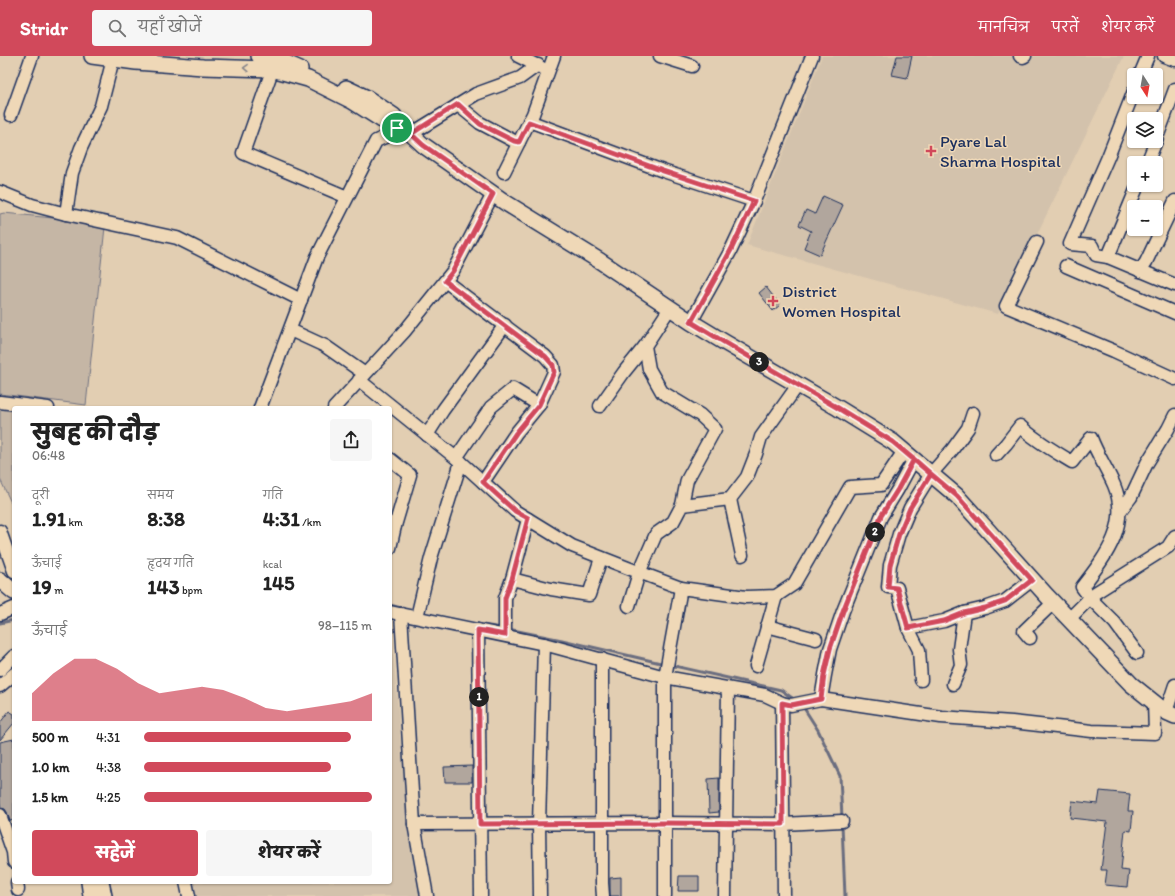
<!DOCTYPE html>
<html lang="hi">
<meta charset="utf-8">
<style>
:root{--surface:#fff;--page:#f6f6f6;--text:#222;--muted:#767676;--accent:#d1495b}
body{margin:0;font-family:Itim,"Playpen Sans Deva",sans-serif;background:var(--page);color:var(--text);height:100vh;display:flex;flex-direction:column;font-size:15px;white-space:nowrap}
*{box-sizing:border-box;margin:0}
p{font-size:13px;color:var(--muted)}
.icon{flex:none;width:22px;height:22px;fill:none;stroke:currentColor;stroke-width:2;stroke-linecap:round;stroke-linejoin:round}
.map{position:relative;flex:1;overflow:hidden}
.sheet{position:absolute;left:12px;top:350px;width:380px;height:478px;display:flex;flex-direction:column;background:var(--surface);border-radius:4px;box-shadow:0 1px 3px #0004}
.sheet>*{flex:none}
.needle{width:26px;rotate:169deg}
.buttons{position:absolute;left:1127px;top:12px;display:grid;gap:8px}
.buttons a{display:grid;place-items:center;width:36px;height:36px;border-radius:4px;background:var(--surface);box-shadow:0 1px 3px #0004;font-size:20px}
.pin{position:absolute;display:grid;place-items:center;width:34px;height:34px;color:#fff;margin:-17px;border:2px solid #fff;border-radius:50%;box-shadow:0 1px 4px #0007}
.km{position:absolute;width:20px;height:20px;margin:-10px;border-radius:50%;background:#222;color:#fff;font-size:11px;line-height:20px;text-align:center}
.round{display:grid;place-items:center;flex:none;width:42px;height:42px;border-radius:4px;background:var(--page)}
.headline{display:flex;align-items:center;justify-content:space-between;height:68px;padding:0 20px}
h1{font-size:22px;font-weight:800;line-height:30px}
.metrics{display:grid;grid-template-columns:repeat(3,1fr);gap:6px;height:68px;padding:4px 20px}
.metrics div{display:grid;align-content:center}
.metrics b{font-size:20px;font-weight:800}
.metrics small{font-size:11px;font-weight:400}
.metrics p{font-size:11px}
.chart{height:112px;padding:8px 20px}
.chart p{display:flex;justify-content:space-between}
.chart svg{width:100%;height:72px;margin-top:4px;fill:var(--accent);opacity:.7}
.primary-button{display:flex;gap:8px;margin-top:auto;padding:8px 20px}
.primary-button a{flex:1;height:46px;border-radius:4px;background:var(--accent);color:#fff;font-size:16px;font-weight:800;line-height:46px;text-align:center}
.primary-button a+a{background:var(--page);color:var(--text)}
ul{padding:0 20px;list-style:none;font-size:13px}
li{display:grid;grid-template-columns:64px 48px 1fr;align-items:center;height:30px}
li i{height:10px;border-radius:5px;background:var(--accent)}
header{display:flex;align-items:center;gap:24px;box-sizing:border-box;height:56px;padding:0 20px;background:var(--accent);color:#fff}
header strong{font-size:19px}
nav{display:flex;gap:22px;margin-inline-start:auto;font-size:14px}
.search{width:280px;height:36px;background:var(--page);display:flex;align-items:center;gap:10px;box-sizing:border-box;padding:0 14px;border-radius:4px;color:var(--muted);font-size:15px}
.map>svg:first-child{display:block}
.built{fill:#d3c2ac}
.green{fill:#c5b6a5;stroke:#707282}
.lines{fill:none;stroke-linecap:round;stroke-linejoin:round}
.stream{stroke:#6a6d7f;stroke-width:3}
.building{fill:#b1a69d;stroke:#1b2f5e}
.minor-casing{stroke:#1b2f5e;stroke-width:15}
.major-casing{stroke:#1b2f5e;stroke-width:18}
.minor{stroke:#efd8b7;stroke-width:12}
.major{stroke:#efd8b7;stroke-width:15}
.oneway{stroke:#85848a}
.route-casing{stroke:#fff;stroke-width:8}
.route{stroke:#d1495b;stroke-width:5}
.poi-dot{fill:#d1495b;stroke:#efd8b7;stroke-width:1.5}
.labels{text-anchor:middle;stroke-width:3;stroke-linejoin:round;paint-order:stroke}
.poi-label{font-size:17px;fill:#1b2f5e;stroke:#efd8b7;text-anchor:start}
</style>
<header>
<strong>Stridr</strong>
<div class="search"><svg class="icon" aria-label="search" viewBox="0 0 24 24"><circle cx="10" cy="10" r="6"/><path d="M15 15l6 6"/></svg>यहाँ खोजें</div>
<nav><a>मानचित्र</a><a>परतें</a><a>शेयर करें</a></nav>
</header>
<div class="map">
<svg width="1175" height="840" viewBox="0 0 1175 840">
<rect width="100%" height="100%" fill="#e2ceb2"/>
<filter id="ink" filterUnits="userSpaceOnUse"><feTurbulence type="fractalNoise" baseFrequency=".025" numOctaves="2"/><feDisplacementMap in="SourceGraphic" scale="8" xChannelSelector="R" yChannelSelector="G"/><feConvolveMatrix kernelMatrix="1 2 1 2 8 2 1 2 1" color-interpolation-filters="sRGB"/></filter>
<g filter="url(#ink)">
<g class="built">
<polygon points="822,0 1124,0 998,258 747,189"/>
<polygon points="390,570 391,570 408,773 424,840 190,840 187,826 390,826"/>
</g>
<g class="green">
<polygon points="4,157 72,164 105,171 86,349 0,338 0,158"/>
<polygon points="0,351 14,353 14,453 0,423"/>
</g>
<g class="lines">
<g class="stream">
<polyline points="390,549 401,552"/>
<polyline points="0,567 14,564"/>
<polyline points="476,568 502,572"/>
<polyline points="508,573 562,584 665,608"/>
<polyline points="670,609 781,634 795,644"/>
<polyline points="802,649 818,674 840,720 842,762"/>
<polyline points="842,768 845,840"/>
</g>
</g>
<g class="building">
<polygon points="897,0 912,0 907,22 892,19"/>
<polygon points="823,140 843,149 820,199 804,192 811,175 799,169 806,154 815,158"/>
<polygon points="766,231 780,249 773,255 759,237"/>
<polygon points="9,655 14,658 14,667 0,684 0,667"/>
<polygon points="14,683 14,764 10,765 7,756 5,753 1,752 0,746 0,686"/>
<polygon points="472,710 472,726 445,726 444,711"/>
<polygon points="719,722 719,756 709,757 708,723"/>
<polygon points="1100,735 1130,738 1128,755 1133,755 1131,775 1125,774 1121,814 1129,815 1127,831 1105,829 1107,814 1101,814 1107,766 1070,762 1072,745 1098,748"/>
<polygon points="679,820 699,820 699,835 678,835"/>
<polygon points="621,821 621,840 610,840 610,822"/>
</g>
<g class="lines">
<defs>
<g id="minor">
<polyline points="518,0 542,12"/>
<polyline points="660,0 692,10"/>
<polyline points="1020,0 1023,1 1025,0"/>
<polyline points="1164,0 1175,4"/>
<polyline points="275,6 243,97 347,141"/>
<polyline points="1140,19 1148,0"/>
<polyline points="1134,35 1108,101 1070,188 1092,190 1096,199 1108,201 1175,229"/>
<polyline points="458,49 480,67 514,85 519,86"/>
<polyline points="11,59 32,0"/>
<polyline points="529,65 663,115 754,145"/>
<polyline points="411,78 476,38 520,22 538,9"/>
<polyline points="1156,84 1175,33"/>
<polyline points="1147,107 1156,85"/>
<polyline points="504,116 533,58 554,0"/>
<polyline points="0,136 32,149 66,158 177,182 301,244"/>
<polyline points="66,158 72,117 81,92 101,50 113,3"/>
<polyline points="1037,186 1006,250 1114,295 1175,323"/>
<polyline points="1108,201 1138,129"/>
<polyline points="1066,210 1175,257"/>
<polyline points="1140,215 1146,206 1175,145"/>
<polyline points="445,225 545,300 553,309 554,316 539,349 516,377 483,426"/>
<polyline points="670,252 645,290 649,313 662,336 700,359 715,373 687,424 682,449"/>
<polyline points="691,266 731,194 754,145 812,0"/>
<polyline points="290,274 325,290 365,318"/>
<polyline points="359,324 461,406 515,455 572,490 628,512 681,532"/>
<polyline points="0,346 48,352"/>
<polyline points="600,350 624,316 645,290"/>
<polyline points="260,352 317,201 376,85 398,75"/>
<polyline points="334,352 404,276 453,215 493,138"/>
<polyline points="973,357 968,372 952,394 931,418 910,452 899,478 890,509 888,531 897,532 908,572 944,565 964,557 985,552 1005,545 1032,524"/>
<polyline points="427,379 443,354 505,269"/>
<path d="M996 399 1006 388 1020 370C1036 385 1054 395 1072 406L1091 382C1097 398 1107 413 1114 429 1131 469 1105 501 1082 531L1090 542 1115 567 1137 597"/>
<polyline points="456,402 491,351 513,333 539,349"/>
<polyline points="390,403 410,419 395,470 390,467"/>
<polyline points="730,443 742,499"/>
<polyline points="1121,454 1131,441 1147,407 1168,373 1175,359"/>
<polyline points="528,463 512,523 551,533 589,539 601,502"/>
<polyline points="0,475 14,515"/>
<polyline points="390,492 395,470"/>
<polyline points="629,550 639,517 656,478 673,466 682,449 730,443 747,421 756,398 761,381 798,329"/>
<polyline points="390,556 544,588 665,621 765,639 782,647 791,649 821,643 941,661 1012,666 1092,675 1155,677 1154,646"/>
<polyline points="0,558 14,552"/>
<polyline points="401,558 414,768 427,840"/>
<polyline points="417,561 431,502 461,406"/>
<polyline points="1069,563 1095,537 1168,491 1175,480"/>
<polyline points="767,570 816,583"/>
<polyline points="908,572 919,594 921,624"/>
<polyline points="478,574 481,840"/>
<polyline points="505,579 505,542 512,523"/>
<polyline points="1030,582 1024,575 1053,547"/>
<polyline points="602,603 602,827 603,840"/>
<polyline points="756,610 776,540"/>
<polyline points="0,614 14,600"/>
<polyline points="953,628 961,609 959,593 964,557"/>
<polyline points="0,630 14,618"/>
<polyline points="821,643 825,619 830,593 843,555 881,461 898,433 914,403"/>
<polyline points="782,647 784,840"/>
<polyline points="1166,656 1175,629"/>
<polyline points="0,759 13,796 14,806"/>
<polyline points="414,768 665,767 783,768 842,765"/>
<polyline points="17,826 18,834"/>
<polyline points="186,826 189,840"/>
<polyline points="540,840 539,768 544,588"/>
<polyline points="665,840 665,621 681,532 746,541 776,540 794,528 850,431 881,429 904,395"/>
<polyline points="725,840 728,633"/>
</g>
<g id="major">
<polyline points="92,0 136,6 203,11 272,13 308,23 352,45 385,66 397,72"/>
<polyline points="259,0 277,3 300,13"/>
<polyline points="346,32 367,42 394,60"/>
<polyline points="409,76 423,89 506,147 600,205 691,266 724,286 838,352 893,386 957,440 1047,540 1131,628 1166,656 1175,660"/>
<polyline points="0,524 14,536"/>
<polyline points="89,826 91,840"/>
<polyline points="101,826 104,840"/>
</g>
</defs>
<use href="#minor" class="minor-casing"/>
<use href="#major" class="major-casing"/>
<use href="#minor" class="minor"/>
<use href="#major" class="major"/>
</g>
<defs><path id="oneway-chevron" d="M-2-3.5L2.5 0L-2 3.5" fill="none" stroke-width="1.6" stroke-linecap="round" stroke-linejoin="round"/></defs>
<use class="oneway" href="#oneway-chevron" transform="translate(246 12) rotate(-178)"/>
</g>
<g class="lines" filter="url(#ink)">
<defs>
<path id="route" d="M397 72C398 78 404 80 409 76L423 89 493 138 453 215 445 225 545 300 553 309 554 316 539 349 516 377 483 426 515 455 528 462 512 523 505 542V579L478 574 480 768 665 767 783 768 782 647 791 649 821 643 824 619 830 593 843 555 881 460 898 433 914 403 931 418 910 452 899 478 890 509 888 531 897 532 908 572 944 565 964 557 985 552 1005 545 1032 524 957 440 893 386 838 352 724 286 691 266 731 194 754 145 663 115 529 66 519 86 514 85 480 68 458 48 411 78 409 76C411 72 411 68 407 65L400 66 398 69 397 72"/>
</defs>
<use href="#route" class="route-casing"/>
<use href="#route" class="route"/>
</g>
<g class="poi-dot">
<path d="M929 89h4v4h4v4h-4v4h-4v-4h-4v-4h4z"/>
<path d="M771 239h4v4h4v4h-4v4h-4v-4h-4v-4h4z"/>
</g>
<g class="labels">
<g class="poi-label">
<text x="940" y="91">Pyare Lal<tspan x="940" dy="20">Sharma Hospital</tspan></text>
<text x="782" y="241">District<tspan x="782" dy="20">Women Hospital</tspan></text>
</g>
</g>
</svg>
<div class="buttons">
<a><svg class="needle" viewBox="-14 -14 28 28"><path d="M0-13l5 13h-10z" fill="#e53935"/><path d="M0 13l5-13h-10z" fill="#767676"/></svg></a>
<a><svg class="icon" aria-label="layers" viewBox="0 0 24 24"><path d="M12 4l9 5-9 5-9-5zM3 14l9 5 9-5"/></svg></a>
<a>+</a>
<a>−</a>
</div>
<div class="pin" style="left:397px;top:72px;background:#1e9e55"><svg class="icon" aria-label="arrive" viewBox="0 0 24 24"><path d="M6 21V4h12l-3 4 3 4H6"/></svg></div>
<b class="km" style="left:479px;top:641px">1</b>
<b class="km" style="left:875px;top:476px">2</b>
<b class="km" style="left:759px;top:306px">3</b>
<section class="sheet">
<div class="headline"><div><h1>सुबह की दौड़</h1><p>06:48</p></div><a class="round"><svg class="icon" aria-label="share" viewBox="0 0 24 24"><path d="M12 15V3M7 8l5-5 5 5M5 13v7h14v-7"/></svg></a></div>
<div class="metrics">
<div><p>दूरी</p><b>1.91<small> km</small></b></div>
<div><p>समय</p><b>8:38</b></div>
<div><p>गति</p><b>4:31<small> /km</small></b></div>
</div>
<div class="metrics">
<div><p>ऊँचाई</p><b>19<small> m</small></b></div>
<div><p>हृदय गति</p><b>143<small> bpm</small></b></div>
<div><p>kcal</p><b>145</b></div>
</div>
<div class="chart"><p><span>ऊँचाई</span>98–115 m</p>
<svg viewBox="0 0 160 44" preserveAspectRatio="none"><path d="M0 44V27L10 15L20 6L30 6L40 12L50 21L60 27L70 25L80 23L90 25L100 30L110 36L120 38L130 36L140 34L150 32L160 27V44z"/></svg>
</div>
<ul>
<li><b>500 m</b>4:31<i style="width:91%"></i></li>
<li><b>1.0 km</b>4:38<i style="width:82%"></i></li>
<li><b>1.5 km</b>4:25<i style="width:100%"></i></li>
</ul>
<div class="primary-button"><a>सहेजें</a><a>शेयर करें</a></div>
</section>
</div>
